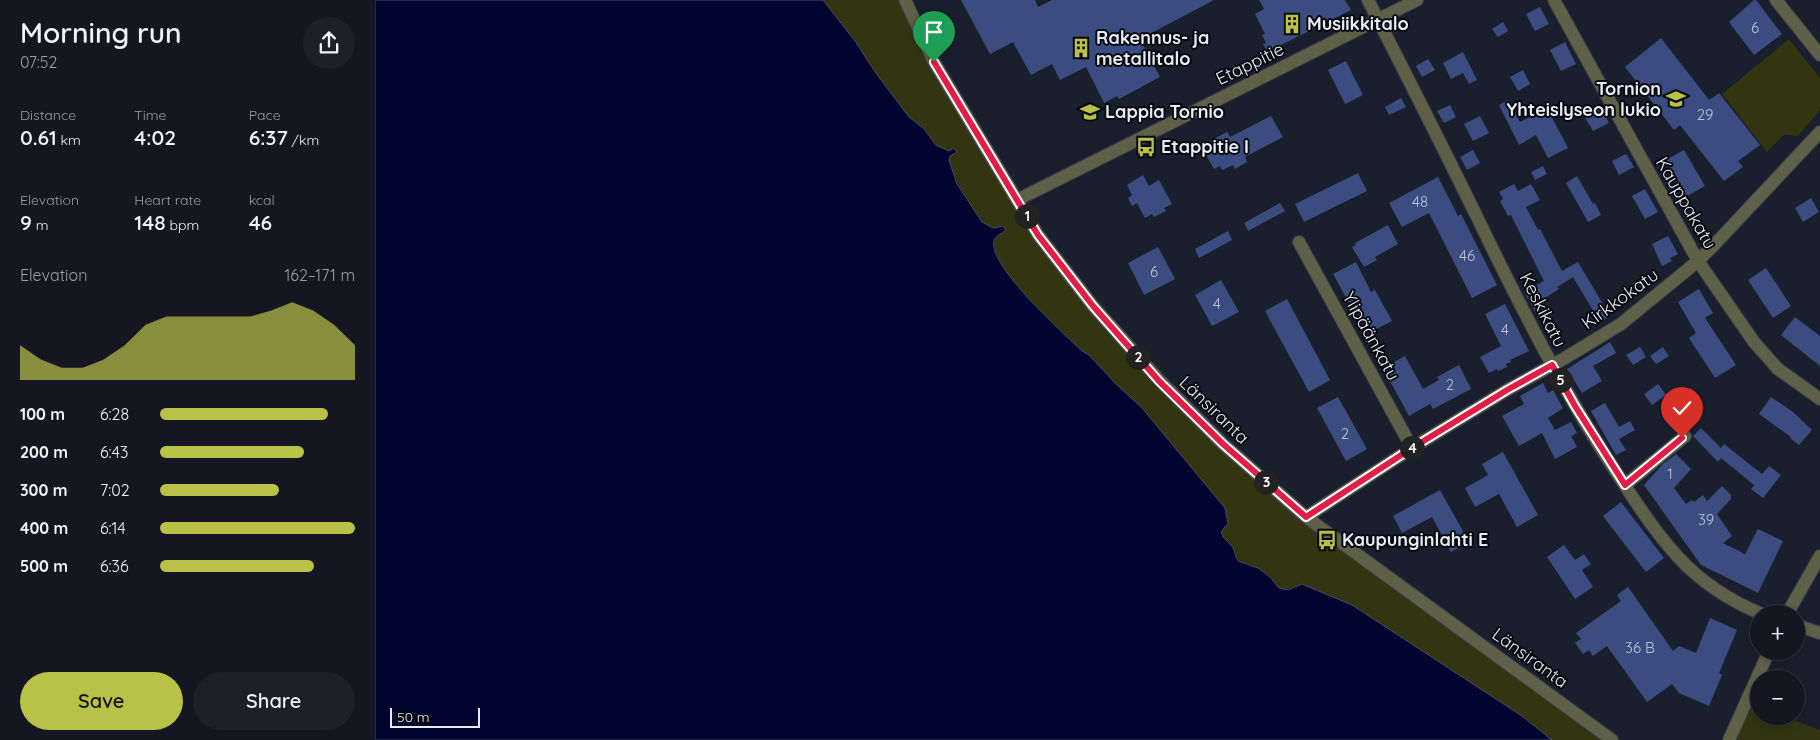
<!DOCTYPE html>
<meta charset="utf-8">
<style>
:root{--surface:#141722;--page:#1d202a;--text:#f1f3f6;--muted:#9d9fa5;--line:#333640;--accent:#b9c146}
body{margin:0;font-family:Quicksand,sans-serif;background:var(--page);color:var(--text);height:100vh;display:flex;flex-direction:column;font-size:19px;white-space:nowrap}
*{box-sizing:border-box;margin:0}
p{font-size:16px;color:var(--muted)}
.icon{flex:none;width:28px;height:28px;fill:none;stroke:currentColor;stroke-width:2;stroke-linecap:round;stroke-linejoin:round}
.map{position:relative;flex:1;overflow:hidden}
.panel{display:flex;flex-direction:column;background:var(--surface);width:375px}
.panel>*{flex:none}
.buttons{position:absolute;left:1375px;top:605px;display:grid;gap:10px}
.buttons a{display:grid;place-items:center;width:55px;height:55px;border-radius:50%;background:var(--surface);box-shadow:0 2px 8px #0003,0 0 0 1px var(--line);font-size:25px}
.scale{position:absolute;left:15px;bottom:12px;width:90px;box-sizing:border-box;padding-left:5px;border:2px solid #e8ecf6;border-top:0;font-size:14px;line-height:18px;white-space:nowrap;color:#e8ecf6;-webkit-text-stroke:4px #07090f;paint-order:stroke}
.pin{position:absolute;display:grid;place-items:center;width:42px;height:42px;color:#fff;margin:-51px -21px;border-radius:50% 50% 50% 0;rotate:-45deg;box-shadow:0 0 5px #0007}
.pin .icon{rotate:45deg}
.km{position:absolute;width:25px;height:25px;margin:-12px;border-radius:50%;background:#222;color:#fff;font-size:14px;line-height:25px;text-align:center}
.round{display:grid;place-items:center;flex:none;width:52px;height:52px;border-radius:26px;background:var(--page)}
.head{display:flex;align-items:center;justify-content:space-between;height:85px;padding:0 20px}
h1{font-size:28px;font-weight:600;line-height:38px}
.metrics{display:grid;grid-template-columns:repeat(3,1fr);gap:8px;height:85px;padding:5px 20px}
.metrics div{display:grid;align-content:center}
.metrics b{font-size:21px;font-weight:600}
.metrics small{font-size:14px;font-weight:400}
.metrics p{font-size:14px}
.chart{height:140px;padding:10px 20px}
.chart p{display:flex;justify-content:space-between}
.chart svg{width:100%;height:90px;margin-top:5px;fill:var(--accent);opacity:.7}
.action{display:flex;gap:10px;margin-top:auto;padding:10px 20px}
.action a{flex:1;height:58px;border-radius:30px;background:var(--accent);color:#111;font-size:20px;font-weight:600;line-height:58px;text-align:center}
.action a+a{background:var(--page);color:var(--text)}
ul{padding:0 20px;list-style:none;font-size:16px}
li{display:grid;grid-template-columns:80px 60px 1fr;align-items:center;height:38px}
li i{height:12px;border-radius:6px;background:var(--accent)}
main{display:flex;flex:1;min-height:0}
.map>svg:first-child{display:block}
.green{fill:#323510}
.water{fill:#020430;stroke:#474a6b}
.building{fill:#3b4d80}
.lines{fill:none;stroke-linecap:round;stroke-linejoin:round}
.minor-casing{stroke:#373c49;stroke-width:14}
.tertiary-casing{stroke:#373c49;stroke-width:14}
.minor{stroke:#5e6147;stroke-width:12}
.tertiary{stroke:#5e6147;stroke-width:12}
.route-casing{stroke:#fff;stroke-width:10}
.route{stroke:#e11d48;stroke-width:6}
.labels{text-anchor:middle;stroke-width:4;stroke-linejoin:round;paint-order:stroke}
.number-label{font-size:15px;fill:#bdc4d8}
.poi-label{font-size:18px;font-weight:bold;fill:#e8ecf6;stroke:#07090f;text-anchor:start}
.street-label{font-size:18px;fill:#e8ecf6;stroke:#07090f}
</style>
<main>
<section class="panel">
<div class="head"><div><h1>Morning run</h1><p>07:52</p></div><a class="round"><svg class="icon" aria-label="share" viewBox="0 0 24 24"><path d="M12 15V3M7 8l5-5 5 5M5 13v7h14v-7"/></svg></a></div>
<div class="metrics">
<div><p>Distance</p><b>0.61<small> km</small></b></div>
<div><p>Time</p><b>4:02</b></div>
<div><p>Pace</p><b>6:37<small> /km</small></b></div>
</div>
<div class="metrics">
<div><p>Elevation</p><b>9<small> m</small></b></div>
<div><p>Heart rate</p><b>148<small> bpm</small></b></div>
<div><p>kcal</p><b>46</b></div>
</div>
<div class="chart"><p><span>Elevation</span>162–171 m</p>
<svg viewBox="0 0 160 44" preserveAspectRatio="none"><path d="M0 44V27L10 34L20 38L30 38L40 34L50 27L60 17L70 13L80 13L90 13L100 13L110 13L120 10L130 6L140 10L150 17L160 27V44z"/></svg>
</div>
<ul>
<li><b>100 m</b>6:28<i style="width:86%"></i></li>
<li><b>200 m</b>6:43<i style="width:74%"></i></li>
<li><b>300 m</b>7:02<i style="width:61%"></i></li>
<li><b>400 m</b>6:14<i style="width:100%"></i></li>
<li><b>500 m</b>6:36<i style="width:79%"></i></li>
</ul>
<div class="action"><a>Save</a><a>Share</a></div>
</section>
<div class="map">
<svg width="1445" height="740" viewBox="0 0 1445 740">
<rect width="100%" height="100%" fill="#1a1f2d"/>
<g class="green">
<path d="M448 0H525L659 236 843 446 1231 740H1177L1147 716 927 584 908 590 903 588 900 583 876 564 867 563 863 561 858 548 848 539 846 533 849 527V508L767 408 741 384 714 355 707 351C688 334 611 265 620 240 621 236 627 233 631 230 624 229 617 229 611 225 601 219 576 173 574 160L579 148 574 151 561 145 549 129 534 117 500 72 480 41Z"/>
<polygon points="1414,39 1445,78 1445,110 1423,136 1409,135 1392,152 1347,94"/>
<polygon points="1377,705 1384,707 1384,716 1408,716 1445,730 1445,740 1361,740"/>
</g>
<path class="water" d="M0 0H448L480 41 500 72 534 117 549 129 561 145 574 151 579 148 582 152 575 156 574 160 582 184 607 222 618 228 628 226 631 230C627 233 621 236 619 240 612 265 688 333 707 351L714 355 741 384 767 408 850 508 853 524C838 536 854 539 859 550 860 554 861 557 863 561L883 568 895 577 904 588 913 590 927 584 977 605 1147 716 1177 740H0Z"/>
<g class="building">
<polygon points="586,0 660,0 663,7 677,0 839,0 765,39 785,77 744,99 742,96 729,103 711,67 685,80 677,64 656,75 638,42 615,54"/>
<polygon points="884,0 970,0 976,10 892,52 888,44 891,43 887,35 890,34 880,14 889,9"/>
<polygon points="1379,0 1381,0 1407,34 1379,55 1354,22"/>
<polygon points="1165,7 1174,24 1160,31 1151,14"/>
<polygon points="1128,22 1133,31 1123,37 1117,29"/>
<polygon points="1286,38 1334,100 1344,93 1385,145 1363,161 1368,167 1349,181 1305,125 1299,130 1250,67"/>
<polygon points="1190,42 1201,64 1186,71 1175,50"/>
<polygon points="1088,52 1102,80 1094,84 1088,73 1076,79 1068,63"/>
<polygon points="1053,59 1060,70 1047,77 1041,66"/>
<polygon points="971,61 988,95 970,104 953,70"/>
<polygon points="1148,70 1155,84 1143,91 1135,77"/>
<polygon points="1026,98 1031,107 1014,115 1010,107"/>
<polygon points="1133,100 1145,122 1172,108 1193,148 1173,158 1161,135 1144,145 1124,105"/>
<polygon points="1075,105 1081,117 1069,123 1062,111"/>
<polygon points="1226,107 1234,123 1218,131 1209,116"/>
<polygon points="896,116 908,137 870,157 872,162 860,169 858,165 847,170 845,166 839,169 829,151 837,146 835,141 852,132 855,137"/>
<polygon points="1105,116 1114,133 1098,141 1089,124"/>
<polygon points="1098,150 1105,163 1092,170 1085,157"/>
<polygon points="1309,150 1330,186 1312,196 1291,160"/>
<polygon points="1251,154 1259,167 1244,175 1237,161"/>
<polygon points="1168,166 1172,174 1160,180 1156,172"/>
<polygon points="983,173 992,191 929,222 920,204"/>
<polygon points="768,175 774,186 784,180 797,204 789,208 791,211 779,217 777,214 770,218 762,203 757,206 753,198 757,195 752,185"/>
<polygon points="1202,176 1218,204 1220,203 1226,215 1213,222 1191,183"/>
<polygon points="1063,177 1083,216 1086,214 1122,285 1097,298 1054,213 1027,227 1014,203"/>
<polygon points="1139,184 1143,191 1156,184 1165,200 1151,207 1163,230 1165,229 1187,271 1203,262 1235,316 1225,322 1198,277 1182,287 1184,289 1170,298 1172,302 1168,304 1173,314 1164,319 1149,292 1169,281 1136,215 1133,216 1125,201 1128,199 1124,192"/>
<polygon points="1270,189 1283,212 1270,219 1257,196"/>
<polygon points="1436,198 1444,212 1428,222 1420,208"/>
<polygon points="905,203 910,211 873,231 869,223"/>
<polygon points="1013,225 1023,244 1000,257 1002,260 989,267 977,247 981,245 980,243"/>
<polygon points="853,231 857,240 824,258 820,249"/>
<polygon points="1293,236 1303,254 1295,258 1297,261 1287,266 1277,244"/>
<polygon points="783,247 800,279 769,295 753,263"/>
<polygon points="981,262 996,292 1000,290 1017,321 995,332 979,303 975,305 958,274"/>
<polygon points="1391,268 1416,306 1398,318 1373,280"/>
<polygon points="846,280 864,312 837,326 820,295"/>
<polygon points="1324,289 1338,313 1330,318 1361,365 1340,378 1314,338 1321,333 1303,302"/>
<polygon points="912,299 955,380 934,392 890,311"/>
<polygon points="1130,304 1154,351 1135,360 1136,362 1131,364 1132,367 1123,371 1122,369 1114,373 1105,357 1126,346 1110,314"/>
<polygon points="1420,317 1445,336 1445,366 1406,335"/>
<polygon points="1235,342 1241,353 1218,366 1227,381 1207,393 1192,369"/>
<polygon points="1265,347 1271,357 1258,365 1251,355"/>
<polygon points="1288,347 1294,356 1281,364 1275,356"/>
<polygon points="1030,356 1048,389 1064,380 1062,377 1084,365 1096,389 1058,409 1055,404 1034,416 1009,370 1011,369 1010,367"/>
<polygon points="1168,383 1173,393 1178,390 1188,408 1173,418 1180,430 1196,422 1202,433 1196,436 1202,447 1180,459 1167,433 1144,446 1127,416 1149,404 1145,396"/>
<polygon points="1283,384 1291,395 1277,405 1269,394"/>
<polygon points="963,397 992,449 971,461 942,408"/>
<polygon points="1396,397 1418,412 1437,430 1424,445 1415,438 1416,437 1384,414"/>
<polygon points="1230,403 1244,427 1255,421 1260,430 1244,439 1251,450 1241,455 1216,411"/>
<polygon points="1326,428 1346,448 1349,444 1387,474 1394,466 1406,475 1388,498 1376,489 1379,485 1346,458 1343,462 1318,436"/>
<polygon points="1128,452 1163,515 1142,527 1124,494 1100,507 1090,488 1113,475 1107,464"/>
<polygon points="1301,454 1316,469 1299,488 1311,504 1317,500 1319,502 1328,495 1332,501 1347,486 1356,495 1356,499 1342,514 1357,536 1348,543 1370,554 1383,529 1408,541 1383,593 1326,565 1269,485 1288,464"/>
<polygon points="1065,490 1094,542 1076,552 1057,517 1027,533 1018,516"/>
<polygon points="1246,502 1289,558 1271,572 1228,516"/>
<polygon points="1189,545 1200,560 1209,554 1216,564 1207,570 1218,587 1200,599 1172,557"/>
<polygon points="1253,587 1298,651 1304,646 1321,653 1335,618 1362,630 1344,673 1347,675 1334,706 1304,693 1297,684 1272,702 1232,646 1218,656 1214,650 1208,654 1200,643 1206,639 1201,633 1246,601 1242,595"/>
</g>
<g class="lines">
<defs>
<g id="minor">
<path d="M993 0C1036 84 1079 169 1120 254 1157 329 1195 402 1241 472 1260 501 1280 532 1303 557 1327 583 1355 601 1387 614"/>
<polyline points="1179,0 1323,261 1379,342 1403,369 1445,399"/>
<polyline points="1401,0 1445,55"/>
<polyline points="642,200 1042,0"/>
<polyline points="924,242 1037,448"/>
<polyline points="1250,485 1310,436"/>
<polyline points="931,517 1037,448 1132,390 1190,358 1246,324 1323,261 1340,244 1445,132"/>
<polyline points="1412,614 1445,556"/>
<polyline points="1421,625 1445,633"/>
<polyline points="1354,740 1394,651"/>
</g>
<polyline id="tertiary" points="530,0 559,62 663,235 718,306 785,381 848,444 931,517 1237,740"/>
</defs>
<use href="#minor" class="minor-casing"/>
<use href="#tertiary" class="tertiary-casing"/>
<use href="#minor" class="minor"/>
<use href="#tertiary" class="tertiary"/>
</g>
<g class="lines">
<defs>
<polyline id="route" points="559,62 663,235 718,306 784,381 848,444 931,517 1037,448 1132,390 1177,365 1200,406 1250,485 1307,438"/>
</defs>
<use href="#route" class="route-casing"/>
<use href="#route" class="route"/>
</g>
<defs>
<symbol id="building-bare" viewBox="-9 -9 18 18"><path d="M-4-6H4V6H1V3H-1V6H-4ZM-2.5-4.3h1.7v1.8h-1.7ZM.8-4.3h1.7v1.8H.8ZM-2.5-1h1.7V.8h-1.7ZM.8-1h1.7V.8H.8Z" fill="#b9c146" stroke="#07090f" stroke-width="2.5" paint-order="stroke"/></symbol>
<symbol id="school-bare" viewBox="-9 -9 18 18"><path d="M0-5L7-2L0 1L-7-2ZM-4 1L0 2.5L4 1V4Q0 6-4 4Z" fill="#b9c146" stroke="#07090f" stroke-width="2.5" paint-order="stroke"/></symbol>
<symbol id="bus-bare" viewBox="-9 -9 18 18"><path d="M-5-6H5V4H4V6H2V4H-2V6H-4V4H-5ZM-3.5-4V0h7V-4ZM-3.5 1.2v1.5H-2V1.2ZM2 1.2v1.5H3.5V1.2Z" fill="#b9c146" stroke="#07090f" stroke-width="2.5" paint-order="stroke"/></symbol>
</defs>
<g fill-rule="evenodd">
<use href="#building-bare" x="903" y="10" width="28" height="28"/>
<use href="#building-bare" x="692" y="34" width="28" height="28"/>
<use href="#school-bare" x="1287" y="85" width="28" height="28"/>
<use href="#school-bare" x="701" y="98" width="28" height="28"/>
<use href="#bus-bare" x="757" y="133" width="28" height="28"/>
<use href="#bus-bare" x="938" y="526" width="28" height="28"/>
</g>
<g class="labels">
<g class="number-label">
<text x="1380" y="33">6</text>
<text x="1330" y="120">29</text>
<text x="1045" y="207">48</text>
<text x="1092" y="261">46</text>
<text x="779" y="277">6</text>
<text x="842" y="309">4</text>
<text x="1130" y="335">4</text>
<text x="1075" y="390">2</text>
<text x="970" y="439">2</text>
<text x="1295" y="479">1</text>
<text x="1331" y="525">39</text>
<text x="1265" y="653">36 B</text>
</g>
<g class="poi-label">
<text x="932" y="30">Musiikkitalo</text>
<text x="721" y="44">Rakennus- ja<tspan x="721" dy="21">metallitalo</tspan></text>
<text x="1286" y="95" text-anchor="end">Tornion<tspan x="1286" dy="21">Yhteislyseon lukio</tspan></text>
<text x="730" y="118">Lappia Tornio</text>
<text x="786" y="153">Etappitie I</text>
<text x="967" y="546">Kaupunginlahti E</text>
</g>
<g class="street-label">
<text transform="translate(875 64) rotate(-26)" y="6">Etappitie</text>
<text transform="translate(1311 203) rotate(60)" y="6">Kauppakatu</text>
<text transform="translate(1245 299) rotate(-36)" y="6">Kirkkokatu</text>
<text transform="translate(1168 310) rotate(63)" y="6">Keskikatu</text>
<text transform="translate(996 336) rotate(61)" y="6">Ylipäänkatu</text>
<text transform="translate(839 410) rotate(44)" y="6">Länsiranta</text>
<text transform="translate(1155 658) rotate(36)" y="6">Länsiranta</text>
</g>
</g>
</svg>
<div class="buttons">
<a>+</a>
<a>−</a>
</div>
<div class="scale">50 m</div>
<div class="pin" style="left:559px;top:62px;background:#1e9e55"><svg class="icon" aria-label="arrive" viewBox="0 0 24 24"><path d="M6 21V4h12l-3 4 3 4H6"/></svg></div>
<div class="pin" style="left:1307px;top:438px;background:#d93025"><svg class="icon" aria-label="check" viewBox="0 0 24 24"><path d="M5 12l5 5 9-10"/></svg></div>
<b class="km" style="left:652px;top:216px">1</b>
<b class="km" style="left:763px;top:357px">2</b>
<b class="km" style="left:891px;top:482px">3</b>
<b class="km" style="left:1037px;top:448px">4</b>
<b class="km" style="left:1185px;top:380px">5</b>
</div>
</main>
